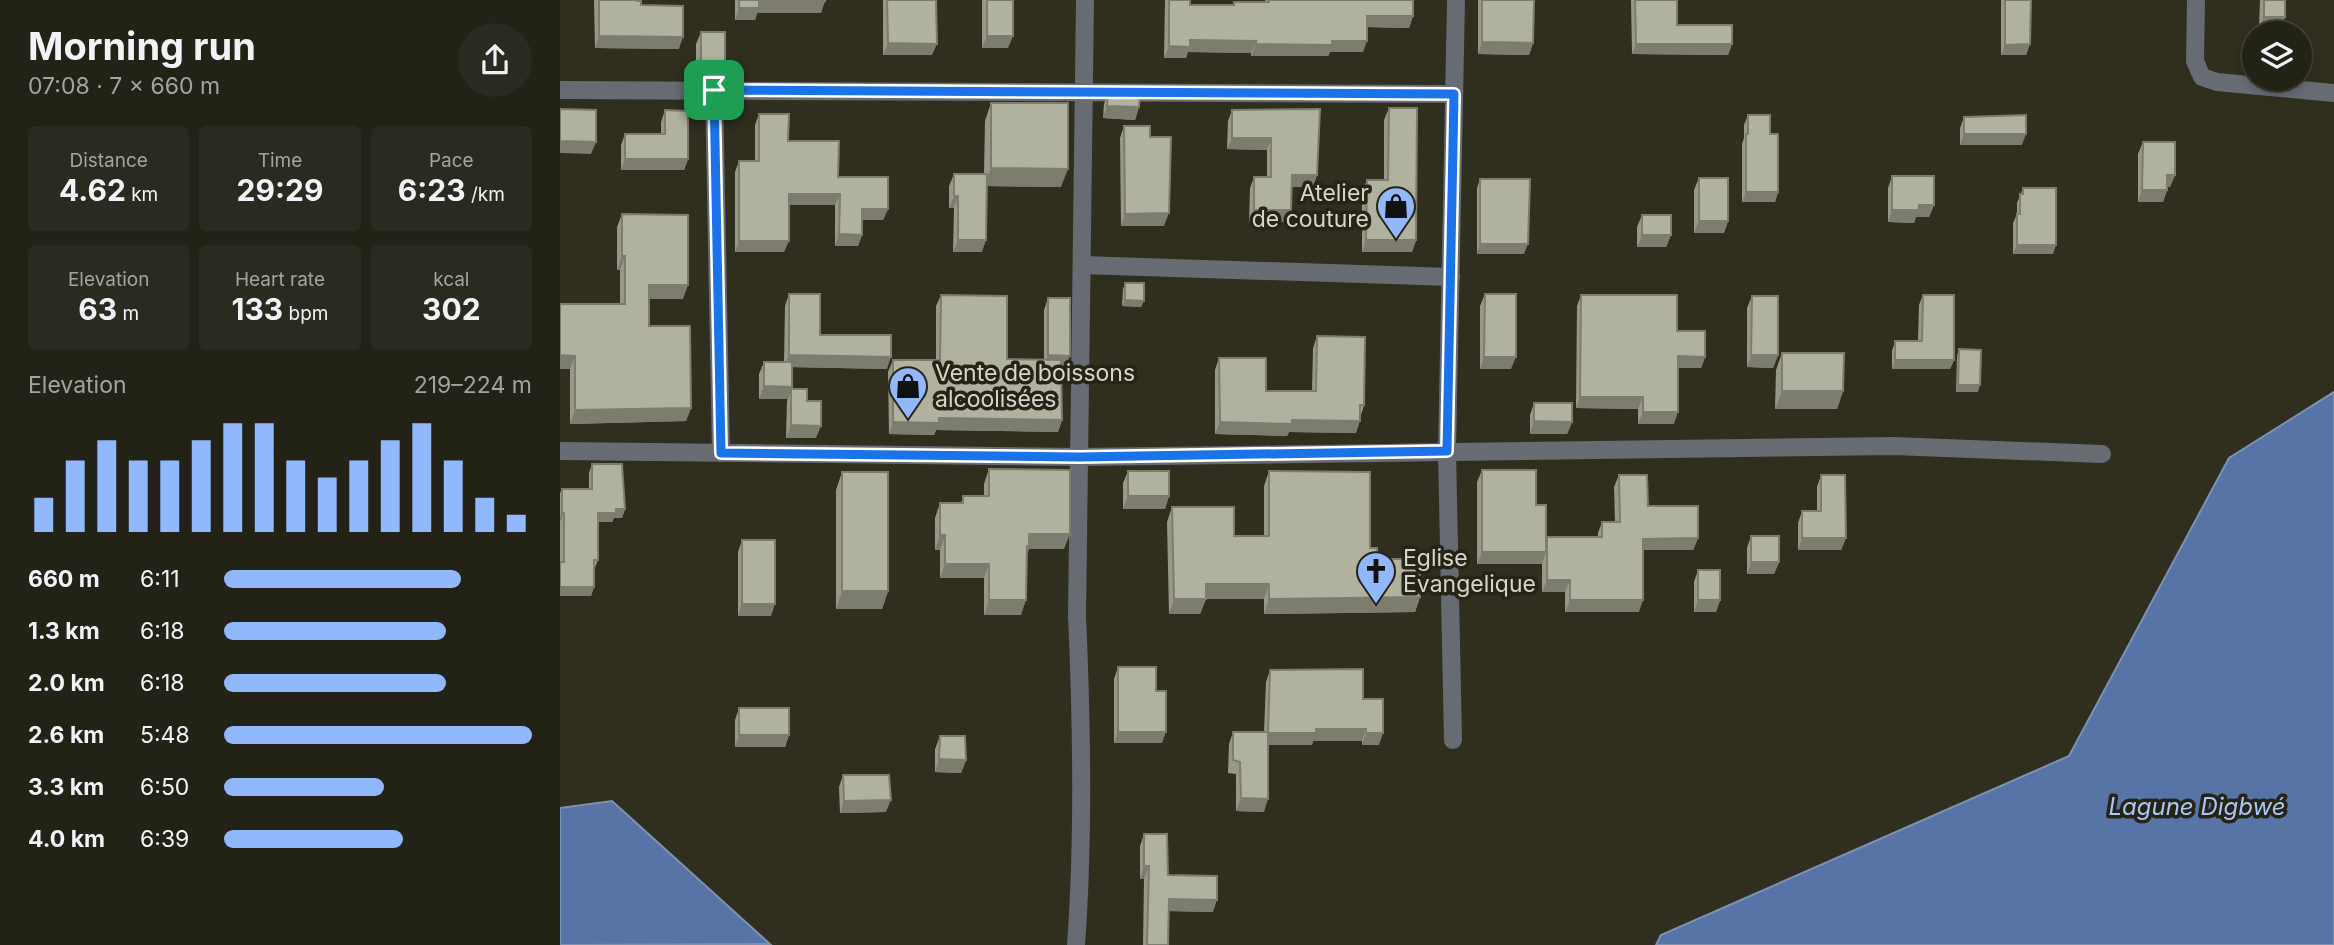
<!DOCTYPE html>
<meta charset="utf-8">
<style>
:root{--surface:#232217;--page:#2b2a20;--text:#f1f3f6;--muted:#a3a4a1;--line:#403f36;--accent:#91b8fd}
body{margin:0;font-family:Inter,sans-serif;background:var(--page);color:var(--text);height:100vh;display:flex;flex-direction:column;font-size:26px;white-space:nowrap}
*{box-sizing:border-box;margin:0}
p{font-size:23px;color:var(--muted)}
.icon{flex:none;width:38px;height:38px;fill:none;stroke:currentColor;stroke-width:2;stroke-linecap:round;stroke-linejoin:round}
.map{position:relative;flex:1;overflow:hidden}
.drawer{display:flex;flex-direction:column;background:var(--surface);width:560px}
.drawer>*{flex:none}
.tools{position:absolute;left:1682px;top:21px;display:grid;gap:14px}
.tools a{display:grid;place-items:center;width:70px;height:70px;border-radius:50%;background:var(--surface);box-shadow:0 4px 10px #0003,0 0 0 2px var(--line);font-size:35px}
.pin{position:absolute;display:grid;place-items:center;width:60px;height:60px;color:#fff;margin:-30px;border-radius:14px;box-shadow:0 4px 10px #0006}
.round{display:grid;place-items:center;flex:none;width:74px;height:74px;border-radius:37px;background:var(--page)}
.headline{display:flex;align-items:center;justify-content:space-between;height:119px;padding:0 28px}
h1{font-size:38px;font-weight:700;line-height:52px}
.stats{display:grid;grid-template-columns:repeat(3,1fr);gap:10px;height:119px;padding:7px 28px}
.stats div{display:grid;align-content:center;border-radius:7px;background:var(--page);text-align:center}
.stats b{font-size:30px;font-weight:700}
.stats small{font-size:19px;font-weight:400}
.stats p{font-size:19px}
.chart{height:196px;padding:14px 28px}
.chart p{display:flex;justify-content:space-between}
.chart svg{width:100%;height:126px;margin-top:7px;stroke:var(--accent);stroke-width:6}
ul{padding:0 28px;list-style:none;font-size:23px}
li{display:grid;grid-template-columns:112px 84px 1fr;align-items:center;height:52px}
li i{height:18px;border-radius:9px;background:var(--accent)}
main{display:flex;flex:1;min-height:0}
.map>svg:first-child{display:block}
.water{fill:#5874a6;stroke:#7e91b1;stroke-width:2}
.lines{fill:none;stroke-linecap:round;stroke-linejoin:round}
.minor{stroke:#676b72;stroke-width:18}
.wall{fill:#989889}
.shaded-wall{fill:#7c7c6f}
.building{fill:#b1b19f;stroke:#7c7c6f;stroke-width:2}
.route-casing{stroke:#fff;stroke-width:14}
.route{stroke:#1a73e8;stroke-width:9}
.labels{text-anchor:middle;stroke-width:7;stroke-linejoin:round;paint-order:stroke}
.poi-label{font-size:23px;fill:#d5d5cc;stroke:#252416;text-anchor:start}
.water-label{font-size:24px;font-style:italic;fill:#acc6f3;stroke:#252416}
</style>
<main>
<section class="drawer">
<div class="headline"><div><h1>Morning run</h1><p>07:08 · 7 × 660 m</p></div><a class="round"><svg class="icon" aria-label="share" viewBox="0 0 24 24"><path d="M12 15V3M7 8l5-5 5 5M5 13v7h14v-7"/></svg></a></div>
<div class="stats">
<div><p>Distance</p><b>4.62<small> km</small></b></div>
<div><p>Time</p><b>29:29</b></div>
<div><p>Pace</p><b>6:23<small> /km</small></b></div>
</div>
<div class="stats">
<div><p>Elevation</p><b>63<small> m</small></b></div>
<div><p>Heart rate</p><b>133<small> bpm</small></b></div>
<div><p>kcal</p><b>302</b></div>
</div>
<div class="chart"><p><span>Elevation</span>219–224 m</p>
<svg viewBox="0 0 160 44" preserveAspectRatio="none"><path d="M5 44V32M15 44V19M25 44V12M35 44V19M45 44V19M55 44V12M65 44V6M75 44V6M85 44V19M95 44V25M105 44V19M115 44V12M125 44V6M135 44V19M145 44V32M155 44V38"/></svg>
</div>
<ul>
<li><b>660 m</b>6:11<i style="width:77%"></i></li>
<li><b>1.3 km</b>6:18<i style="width:72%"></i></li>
<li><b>2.0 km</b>6:18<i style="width:72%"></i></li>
<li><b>2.6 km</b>5:48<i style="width:100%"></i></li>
<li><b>3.3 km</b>6:50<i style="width:52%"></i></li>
<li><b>4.0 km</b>6:39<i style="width:58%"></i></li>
</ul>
</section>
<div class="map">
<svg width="1774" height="945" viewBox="0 0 1774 945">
<rect width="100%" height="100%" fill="#2f2e1f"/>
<g class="water">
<polygon points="1774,392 1774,945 1096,945 1101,935 1509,756 1669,458"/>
<polygon points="52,801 210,944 0,945 0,808"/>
</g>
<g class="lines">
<g class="minor">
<polyline points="1636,0 1635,61 1642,77 1657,82 1774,93"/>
<polyline points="0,90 894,94"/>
<polyline points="154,90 161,453"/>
<polyline points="522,265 891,277"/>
<polyline points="0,451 519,457 1334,446 1542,454"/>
<polyline points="893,740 887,451 896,0"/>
<path d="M516 945C524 836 522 726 517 616L525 0"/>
</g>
</g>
<g class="wall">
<polygon points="34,0 77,0 119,49 35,48"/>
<polygon points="175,0 265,0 261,13 197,13 195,20 175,20"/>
<polygon points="323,0 376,0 372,55 323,55"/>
<polygon points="422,0 453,0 448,48 422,48"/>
<polygon points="605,0 630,0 630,5 673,5 674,2 705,2 705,0 853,0 853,16 849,28 807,27 803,52 770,52 768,56 691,56 691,53 628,52 626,58 604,58"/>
<polygon points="918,0 974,0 973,43 969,55 918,54"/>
<polygon points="1071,0 1117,0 1117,25 1172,44 1168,55 1072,54"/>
<polygon points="1441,0 1471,0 1470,44 1466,55 1441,55"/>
<polygon points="1700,0 1725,0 1725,17 1720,29 1699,29"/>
<polygon points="141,32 161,79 136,79 136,44"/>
<polygon points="548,92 579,107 575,120 543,118 544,104"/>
<polygon points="431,103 501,187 426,186 422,252 393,252 394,208 389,208 389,186 394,174 424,174 425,121"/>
<polygon points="829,108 856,240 852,252 802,252 802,192 807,180 824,180 824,120"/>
<polygon points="105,110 128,159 124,170 61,170 61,145 65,134 101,134 101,122"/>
<polygon points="672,110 757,175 753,187 732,187 731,210 727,222 689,222 690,188 694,177 707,177 707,150 667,149 668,121"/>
<polygon points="199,114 228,141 278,177 328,209 323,220 302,220 302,235 298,246 275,246 275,205 229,205 224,252 175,252 175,172 179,161 195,161 195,125"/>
<polygon points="1188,115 1210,134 1218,192 1215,202 1182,202 1182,144 1184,138 1184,125"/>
<polygon points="1404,117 1462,145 1400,145 1400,128"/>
<polygon points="564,126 590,137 604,226 561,226 560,138"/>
<polygon points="1583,142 1615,175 1610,187 1607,187 1607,190 1603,202 1578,202 1578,154"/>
<polygon points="1332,176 1374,205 1369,217 1356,217 1354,223 1328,222 1328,188"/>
<polygon points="1139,178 1168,221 1164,233 1134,233 1134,190"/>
<polygon points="920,179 964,254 917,254 917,188"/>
<polygon points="1463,188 1493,254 1453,254 1453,223 1457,214 1457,203"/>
<polygon points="62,214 123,299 89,299 89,326 131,408 126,421 10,424 10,369 0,369 0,304 60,304 60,270 57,270 57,227"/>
<polygon points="1082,215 1111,235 1106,247 1077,247 1077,227"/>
<polygon points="565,283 581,307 562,306 563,289"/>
<polygon points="229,294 260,335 327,369 232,367 232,387 227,399 199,399 199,374 204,362 224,362 225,306"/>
<polygon points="925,294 951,369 920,369 920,306"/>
<polygon points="381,295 447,359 484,360 484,310 488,298 505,368 501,368 502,420 498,432 376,430 374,435 329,434 328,372 333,360 376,360 376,306"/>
<polygon points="1021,295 1145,357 1141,368 1118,368 1114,424 1078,424 1078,409 1016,408 1017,306"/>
<polygon points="1363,295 1394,360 1390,369 1332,369 1332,351 1335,341 1358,341 1359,305"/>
<polygon points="1192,296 1218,355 1213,368 1187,367 1187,308"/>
<polygon points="757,336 804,405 796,433 729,432 727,436 655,434 655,370 659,358 706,391 752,391 753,348"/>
<polygon points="1399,349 1418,392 1396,392 1397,356"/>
<polygon points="1222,353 1283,391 1277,409 1215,409 1216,370"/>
<polygon points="231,389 247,401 256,438 226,438 227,401"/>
<polygon points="974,403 1012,422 1007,434 970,434 970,415"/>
<polygon points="32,464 65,509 62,518 54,518 52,522 38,522 38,560 34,570 34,587 31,596 0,596 0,493 2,489 29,489 29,473"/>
<polygon points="429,469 504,549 469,549 467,554 461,615 424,615 424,578 380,578 380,550 375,550 375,518 380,503 401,503 403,496 424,496 424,484"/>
<polygon points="922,470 976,505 986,537 1038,537 1038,533 1042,522 1055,522 1054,487 1059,475 1088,506 1138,538 1133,550 1083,550 1079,612 1005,612 1005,592 982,592 982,563 982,564 917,564 917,482"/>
<polygon points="568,471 609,496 605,509 563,509 563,483"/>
<polygon points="709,471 810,548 817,559 860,597 855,612 704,614 704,599 646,599 640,614 609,614 607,522 612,507 674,536 704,536 704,486"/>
<polygon points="282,472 328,591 322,609 276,609 276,490"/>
<polygon points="1261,475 1286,538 1281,550 1238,550 1238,523 1242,511 1257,511 1257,487"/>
<polygon points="1191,536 1219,562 1214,574 1187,574 1187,548"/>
<polygon points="182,540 211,616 178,616 178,552"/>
<polygon points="1138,570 1160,600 1156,612 1134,612 1134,582"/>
<polygon points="558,667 602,743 554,743 554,679"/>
<polygon points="710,670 803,699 819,745 802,745 802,741 753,741 752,745 708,745 704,812 676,811 676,774 668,773 669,744 673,732 704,732 706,682"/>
<polygon points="179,708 229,735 225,747 175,747 175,720"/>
<polygon points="380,736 406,760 401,773 375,772 375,749"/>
<polygon points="283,775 326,812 280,813 279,787"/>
<polygon points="584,834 608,875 653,912 609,911 608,945 583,945 584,879 580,879 580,846"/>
</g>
<g class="shaded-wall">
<polygon points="199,1 265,1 261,13 197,13 195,20 175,20 179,8"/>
<polygon points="807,16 853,16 849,28 803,27"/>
<polygon points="1704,17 1725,17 1720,29 1699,29"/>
<polygon points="39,36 123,37 119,49 35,48"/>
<polygon points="427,36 453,36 448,48 422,48"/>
<polygon points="630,40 696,41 691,53 628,52 626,58 604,58 609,46"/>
<polygon points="772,41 807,41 803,52 770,52 768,56 691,56 696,44"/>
<polygon points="922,42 973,43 969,55 918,54"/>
<polygon points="328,43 377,44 372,55 323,55"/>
<polygon points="1076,44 1172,44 1168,55 1072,54"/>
<polygon points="1470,44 1466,55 1441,55 1445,45"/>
<polygon points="141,67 165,67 161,79 136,79"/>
<polygon points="547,106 579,107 575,120 543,118"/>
<polygon points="1404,134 1466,134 1462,145 1400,145"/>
<polygon points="672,138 711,138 707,150 667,149"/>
<polygon points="0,141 36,142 31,154 0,153"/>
<polygon points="65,159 128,159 124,170 61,170"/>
<polygon points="431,168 508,169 501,187 424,186"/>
<polygon points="732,175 757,175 753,187 728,187"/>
<polygon points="1607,175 1615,175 1610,187 1603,187"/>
<polygon points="1582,190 1607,190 1603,202 1578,202"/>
<polygon points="1186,192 1218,192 1215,202 1182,202"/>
<polygon points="229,194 280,194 275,205 225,205"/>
<polygon points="394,196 398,196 394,208 389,208"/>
<polygon points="1359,205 1374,205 1369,217 1356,217 1354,223 1328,222 1332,210"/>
<polygon points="302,209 328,209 323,220 298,220"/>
<polygon points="694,210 731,210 727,222 689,222"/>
<polygon points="609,213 604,226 561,226 565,214"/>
<polygon points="1139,221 1168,221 1164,233 1134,233"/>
<polygon points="279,234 302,235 298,246 275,246"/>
<polygon points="1082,235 1111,235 1106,247 1077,247"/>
<polygon points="398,240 426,240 422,252 393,252"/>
<polygon points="806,240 856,240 852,252 802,252"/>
<polygon points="179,241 229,241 224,252 175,252"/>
<polygon points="920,244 968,244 964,254 917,254"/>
<polygon points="1457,245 1496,245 1493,254 1453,254"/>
<polygon points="62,256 65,256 60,270 57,270"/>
<polygon points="89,285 128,285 123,299 84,299"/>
<polygon points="565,300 584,301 581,307 562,306"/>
<polygon points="0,355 15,356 10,369 0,369"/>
<polygon points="229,355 331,357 327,369 224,367"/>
<polygon points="488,355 510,356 505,368 484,368"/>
<polygon points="1191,355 1218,355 1213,368 1187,367"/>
<polygon points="1118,356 1145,357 1141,368 1114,368"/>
<polygon points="924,357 956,357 951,369 920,369"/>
<polygon points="1335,360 1394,360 1390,369 1332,369"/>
<polygon points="1398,385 1420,385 1418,392 1396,392"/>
<polygon points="204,386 232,387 227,399 199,399"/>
<polygon points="1222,391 1283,391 1277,409 1215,409"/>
<polygon points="1020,397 1083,397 1078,409 1016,408"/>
<polygon points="131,408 126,421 10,424 15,410"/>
<polygon points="1083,412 1118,412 1114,424 1078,424"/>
<polygon points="379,418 502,420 498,432 376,430 374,435 329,434 333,422"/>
<polygon points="732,420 800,421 796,433 729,432 727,436 655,434 660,422"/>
<polygon points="974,421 1012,422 1007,434 970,434"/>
<polygon points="231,425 261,426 256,438 226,438"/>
<polygon points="568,496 609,496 605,509 563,509"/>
<polygon points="56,509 65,509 62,518 54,518 52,522 35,522 38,513"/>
<polygon points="2,513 4,513 0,522 0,517"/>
<polygon points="469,534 510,534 504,549 469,549 464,561"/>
<polygon points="380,535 385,535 380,550 375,550"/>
<polygon points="1138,538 1133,550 1079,550 1083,539"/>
<polygon points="1242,538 1286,538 1281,550 1238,550"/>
<polygon points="922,552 986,552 982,564 917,564"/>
<polygon points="1191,562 1219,562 1214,574 1187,574"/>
<polygon points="385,564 429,564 424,578 380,578"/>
<polygon points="987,580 1010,580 1005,592 982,592"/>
<polygon points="646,584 709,584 704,599 640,599"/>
<polygon points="0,587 34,587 31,596 0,596"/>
<polygon points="282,591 328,591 322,609 276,609"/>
<polygon points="860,597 855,612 704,614 709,599"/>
<polygon points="614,599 646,599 640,614 609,614"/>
<polygon points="429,600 466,600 461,615 424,615"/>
<polygon points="1010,600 1083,600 1079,612 1005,612"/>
<polygon points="1138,600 1160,600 1156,612 1134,612"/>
<polygon points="182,604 215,604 211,616 178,616"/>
<polygon points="756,729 806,729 802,741 753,741 752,745 704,745 708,733"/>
<polygon points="558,732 606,732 602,743 554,743"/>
<polygon points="806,733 823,733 819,745 802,745"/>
<polygon points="179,735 229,735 225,747 175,747"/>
<polygon points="379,759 406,760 401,773 375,772"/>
<polygon points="681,798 708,799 704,812 676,811"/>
<polygon points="331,800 326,812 280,813 284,801"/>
<polygon points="584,866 589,866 584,879 580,879"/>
<polygon points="609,899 657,900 653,912 604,911"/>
</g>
<g class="building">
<polygon points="39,0 77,0 77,1 81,1 81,5 123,6 123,37 39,36"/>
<polygon points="179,0 265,0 265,1 199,1 199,8 179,8"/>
<polygon points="327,0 376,0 377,44 328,43"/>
<rect x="427" y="0" width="26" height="36"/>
<polygon points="609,0 630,0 630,5 674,5 674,2 709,2 709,0 853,0 853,16 807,16 807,41 772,41 772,45 696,44 696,41 630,40 630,47 609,46"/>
<polygon points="922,0 974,0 973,43 922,42"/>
<polygon points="1075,0 1117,0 1117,25 1172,25 1172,44 1076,44"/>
<polygon points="1445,0 1471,0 1470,44 1445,45"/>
<rect x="1704" y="0" width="21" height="17"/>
<rect x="141" y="32" width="24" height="35"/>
<polygon points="548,92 580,92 579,107 547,106"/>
<polygon points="431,103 508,103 508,169 431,168"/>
<polygon points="829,108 857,108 856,240 806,240 807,180 828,180"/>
<polygon points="0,109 36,110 36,142 0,141"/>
<polygon points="760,109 757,175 732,175 731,210 694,210 694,177 711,177 711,138 672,138 672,110"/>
<polygon points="105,110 128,111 128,159 65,159 65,134 105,134"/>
<polygon points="199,114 229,114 228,141 279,141 278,177 328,177 328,209 302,209 302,235 279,234 280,194 229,194 229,241 179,241 179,161 199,161"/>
<polygon points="1188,115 1210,115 1210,134 1218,134 1218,192 1186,192 1186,134 1188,134"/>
<polygon points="1466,115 1466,134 1404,134 1404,117"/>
<polygon points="564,126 590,126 590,137 611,137 609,213 565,214"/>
<polygon points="1583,142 1615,142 1615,175 1607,175 1607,190 1582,190"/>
<polygon points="394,174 427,174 426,240 398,240 398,196 394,196"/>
<polygon points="1332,176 1374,176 1374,205 1359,205 1359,210 1332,210"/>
<rect x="1139" y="178" width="29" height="43"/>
<polygon points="920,179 970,179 968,244 920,244"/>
<polygon points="1463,188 1496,188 1496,245 1457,245 1457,214 1460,214 1460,194 1463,194"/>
<polygon points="62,214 128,215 128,285 89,285 89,326 130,326 131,408 15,410 15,356 0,355 0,304 65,304 65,256 62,256"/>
<rect x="1082" y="215" width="29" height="20"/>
<polygon points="565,283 584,283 584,301 565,300"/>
<polygon points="229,294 260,294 260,335 331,335 331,357 229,355"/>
<polygon points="925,294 956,294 956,357 924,357"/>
<polygon points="381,295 447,296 447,359 501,360 502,420 379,418 379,423 333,422 333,360 380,360"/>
<polygon points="1021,295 1117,295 1117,331 1145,331 1145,357 1118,356 1118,412 1083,412 1083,397 1020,397"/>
<polygon points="1363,295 1394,295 1394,360 1335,360 1335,341 1362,341"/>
<polygon points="1192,296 1218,296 1218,355 1191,355"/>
<polygon points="488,298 510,298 510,356 488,355"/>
<polygon points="757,336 805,337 804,405 800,405 800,421 732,420 732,424 660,422 659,358 706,358 706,391 756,391"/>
<polygon points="1399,349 1421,350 1420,385 1398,385"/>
<polygon points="1222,353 1284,353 1283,391 1222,391"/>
<polygon points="204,362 232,362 232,387 204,386"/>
<polygon points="231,389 247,389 247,401 261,401 261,426 231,425"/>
<polygon points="974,403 1012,403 1012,422 974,421"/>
<polygon points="32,464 62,464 65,509 56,509 56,513 38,513 38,560 34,560 34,587 0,587 0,562 4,562 4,513 2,513 2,489 32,489"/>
<polygon points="429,469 510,470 510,534 469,534 469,546 467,546 466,600 429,600 429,564 385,564 385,535 380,535 380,503 403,503 403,496 429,496"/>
<polygon points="922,470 976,470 976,505 986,505 986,552 922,552"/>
<rect x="568" y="471" width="41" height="25"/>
<polygon points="709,471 810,472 810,548 817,548 817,559 860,559 860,597 709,599 709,584 646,584 646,599 614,599 612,507 674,507 674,536 709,536"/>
<rect x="282" y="472" width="46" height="119"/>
<polygon points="1059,475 1087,475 1088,506 1138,506 1138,538 1083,539 1083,600 1010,600 1010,580 987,580 987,537 1042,537 1042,522 1060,522"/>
<polygon points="1261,475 1285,475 1286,538 1242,538 1242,511 1261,511"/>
<rect x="1191" y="536" width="28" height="26"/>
<rect x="182" y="540" width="33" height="64"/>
<rect x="1138" y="570" width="22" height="30"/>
<polygon points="558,667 596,667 596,691 606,691 606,732 558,732"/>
<polygon points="803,669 803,699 823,699 823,733 806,733 806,729 756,729 756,733 708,733 710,670"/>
<rect x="179" y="708" width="50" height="27"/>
<polygon points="673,732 708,732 708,799 681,798 680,762 673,760"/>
<polygon points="380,736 405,736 406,760 379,759"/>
<polygon points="283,775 329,775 331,800 284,801"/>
<polygon points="584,834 607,834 608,875 657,876 657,900 609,899 608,945 587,945 589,866 584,866"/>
</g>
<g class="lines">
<defs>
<polygon id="route" points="154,90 894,94 887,451 519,457 161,453"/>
</defs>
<use href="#route" class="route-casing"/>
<use href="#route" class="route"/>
</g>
<defs>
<symbol id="shop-pin" viewBox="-11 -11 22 30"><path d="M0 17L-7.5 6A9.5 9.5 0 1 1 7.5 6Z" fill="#91b8fd" stroke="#252416"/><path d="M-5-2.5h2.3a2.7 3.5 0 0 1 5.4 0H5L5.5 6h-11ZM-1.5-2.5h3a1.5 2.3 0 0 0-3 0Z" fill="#111"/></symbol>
<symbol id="church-pin" viewBox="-11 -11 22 30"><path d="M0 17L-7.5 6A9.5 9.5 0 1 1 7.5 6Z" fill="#91b8fd" stroke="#252416"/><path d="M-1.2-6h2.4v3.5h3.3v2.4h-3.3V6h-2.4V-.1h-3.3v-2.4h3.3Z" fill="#111"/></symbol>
</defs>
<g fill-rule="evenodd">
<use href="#shop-pin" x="814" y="184" width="44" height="60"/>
<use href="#shop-pin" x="326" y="364" width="44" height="60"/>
<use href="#church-pin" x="794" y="549" width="44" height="60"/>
</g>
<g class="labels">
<g class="poi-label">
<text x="809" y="201" text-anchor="end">Atelier<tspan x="809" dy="26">de couture</tspan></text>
<text x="375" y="381">Vente de boissons<tspan x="375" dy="26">alcoolisées</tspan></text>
<text x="843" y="566">Eglise<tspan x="843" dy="26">Evangelique</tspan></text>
</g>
<g class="water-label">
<text x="1637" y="815">Lagune Digbwé</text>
</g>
</g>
</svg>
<div class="tools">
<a><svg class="icon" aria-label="layers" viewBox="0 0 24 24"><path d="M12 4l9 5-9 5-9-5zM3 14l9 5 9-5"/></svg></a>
</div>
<div class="pin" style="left:154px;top:90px;background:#1e9e55"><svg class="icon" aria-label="arrive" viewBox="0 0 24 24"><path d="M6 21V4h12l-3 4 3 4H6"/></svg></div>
</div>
</main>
